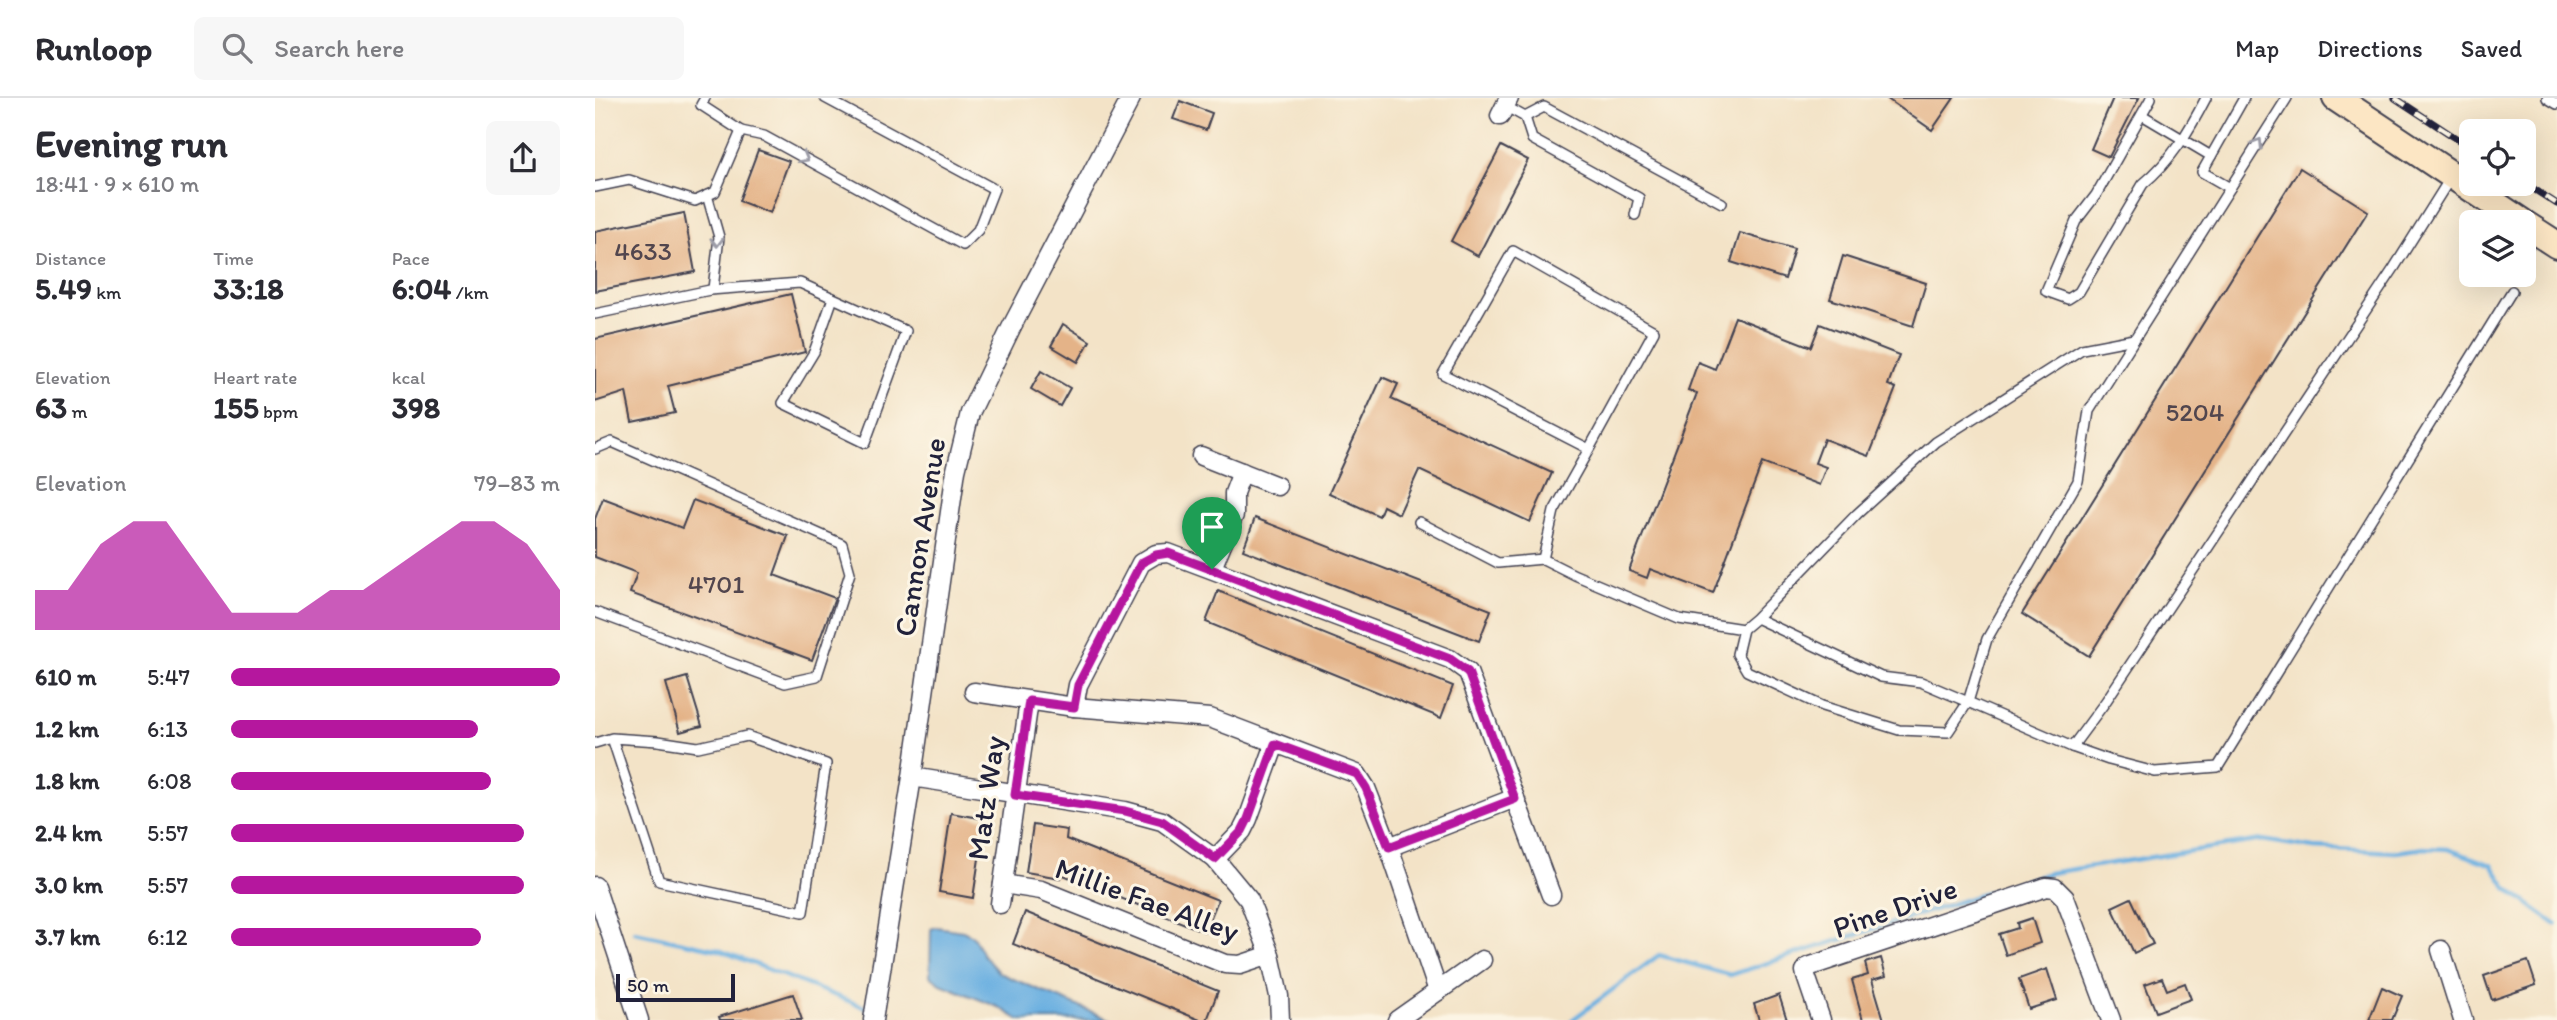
<!DOCTYPE html>
<meta charset="utf-8">
<style>
:root{--surface:#fff;--page:#f7f7f7;--text:#2b2b33;--muted:#7c7c81;--line:#e1e1e2;--accent:#b5179e}
body{margin:0;font-family:Itim,sans-serif;background:var(--page);color:var(--text);height:100vh;display:flex;flex-direction:column;font-size:26px;white-space:nowrap}
*{box-sizing:border-box;margin:0}
p{font-size:23px;color:var(--muted)}
.icon{flex:none;width:38px;height:38px;fill:none;stroke:currentColor;stroke-width:2;stroke-linecap:round;stroke-linejoin:round}
.map{position:relative;flex:1;overflow:hidden}
.sheet{display:flex;flex-direction:column;background:var(--surface);width:595px}
.sheet>*{flex:none}
.buttons{position:absolute;left:1864px;top:21px;display:grid;gap:14px}
.buttons a{display:grid;place-items:center;width:77px;height:77px;border-radius:10px;background:var(--surface);box-shadow:0 7px 28px #0002;font-size:35px}
.scale{position:absolute;left:21px;bottom:18px;width:119px;box-sizing:border-box;padding-left:7px;border:4px solid #22223b;border-top:0;font-size:19px;line-height:24px;white-space:nowrap;color:#22223b;-webkit-text-stroke:5px #fcf5e5;paint-order:stroke}
.pin{position:absolute;display:grid;place-items:center;width:60px;height:60px;color:#fff;margin:-72px -30px;border-radius:50% 50% 50% 0;rotate:-45deg;box-shadow:0 0 7px #0007}
.pin .icon{rotate:45deg}
.round{display:grid;place-items:center;flex:none;width:74px;height:74px;border-radius:10px;background:var(--page)}
.overview{display:flex;align-items:center;justify-content:space-between;height:119px;padding:0 35px}
h1{font-size:38px;font-weight:700;line-height:52px}
.figures{display:grid;grid-template-columns:repeat(3,1fr);gap:10px;height:119px;padding:7px 35px}
.figures div{display:grid;align-content:center}
.figures b{font-size:30px;font-weight:700}
.figures small{font-size:19px;font-weight:400}
.figures p{font-size:19px}
.chart{height:196px;padding:14px 35px}
.chart p{display:flex;justify-content:space-between}
.chart svg{width:100%;height:126px;margin-top:7px;fill:var(--accent);opacity:.7}
ul{padding:0 35px;list-style:none;font-size:23px}
li{display:grid;grid-template-columns:112px 84px 1fr;align-items:center;height:52px}
li i{height:18px;border-radius:9px;background:var(--accent)}
header{display:flex;align-items:center;gap:42px;box-sizing:border-box;height:98px;padding:0 35px;background:var(--surface);border-bottom:2px solid var(--line)}
header strong{font-size:33px}
nav{display:flex;gap:38px;margin-inline-start:auto;font-size:24px}
.search{width:490px;height:63px;background:var(--page);display:flex;align-items:center;gap:18px;box-sizing:border-box;padding:0 24px;border-radius:10px;color:var(--muted);font-size:26px}
main{display:flex;flex:1;min-height:0}
.map>svg:first-child{display:block}
.water{fill:#6cb0e1;stroke:#47698e;stroke-width:2}
.lines{fill:none;stroke-linecap:round;stroke-linejoin:round}
.stream{stroke:#6cb0e1;stroke-width:4.5}
.building{fill:#e4b388}
.service-casing{stroke:#413f50;stroke-width:12}
.minor-casing{stroke:#413f50;stroke-width:21}
.secondary-casing{stroke:#413f50;stroke-width:30}
.service{stroke:#fff;stroke-width:9}
.minor{stroke:#fff;stroke-width:18}
.secondary{stroke:#fce6c4;stroke-width:26}
.rail-casing{stroke:#22223b;stroke-width:7}
.rail{stroke:#fcf5e5;stroke-width:4.5;stroke-dasharray:13;stroke-linecap:butt}
.oneway{stroke:#9c9ca7}
.route-casing{stroke:#fff;stroke-width:14}
.route{stroke:#b5179e;stroke-width:9}
.labels{text-anchor:middle;stroke-width:6;stroke-linejoin:round;paint-order:stroke}
.number-label{font-size:26px;fill:#52464e}
.street-label{font-size:30px;fill:#22223b;stroke:#fcf5e5}
</style>
<header>
<strong>Runloop</strong>
<div class="search"><svg class="icon" aria-label="search" viewBox="0 0 24 24"><circle cx="10" cy="10" r="6"/><path d="M15 15l6 6"/></svg>Search here</div>
<nav><a>Map</a><a>Directions</a><a>Saved</a></nav>
</header>
<main>
<section class="sheet">
<div class="overview"><div><h1>Evening run</h1><p>18:41 · 9 × 610 m</p></div><a class="round"><svg class="icon" aria-label="share" viewBox="0 0 24 24"><path d="M12 15V3M7 8l5-5 5 5M5 13v7h14v-7"/></svg></a></div>
<div class="figures">
<div><p>Distance</p><b>5.49<small> km</small></b></div>
<div><p>Time</p><b>33:18</b></div>
<div><p>Pace</p><b>6:04<small> /km</small></b></div>
</div>
<div class="figures">
<div><p>Elevation</p><b>63<small> m</small></b></div>
<div><p>Heart rate</p><b>155<small> bpm</small></b></div>
<div><p>kcal</p><b>398</b></div>
</div>
<div class="chart"><p><span>Elevation</span>79–83 m</p>
<svg viewBox="0 0 160 44" preserveAspectRatio="none"><path d="M0 44V30L10 30L20 14L30 6L40 6L50 22L60 38L70 38L80 38L90 30L100 30L110 22L120 14L130 6L140 6L150 14L160 30V44z"/></svg>
</div>
<ul>
<li><b>610 m</b>5:47<i style="width:100%"></i></li>
<li><b>1.2 km</b>6:13<i style="width:75%"></i></li>
<li><b>1.8 km</b>6:08<i style="width:79%"></i></li>
<li><b>2.4 km</b>5:57<i style="width:89%"></i></li>
<li><b>3.0 km</b>5:57<i style="width:89%"></i></li>
<li><b>3.7 km</b>6:12<i style="width:76%"></i></li>
</ul>
</section>
<div class="map">
<svg width="1962" height="922" viewBox="0 0 1962 922">
<rect width="100%" height="100%" fill="#fcf5e5"/>
<filter id="ink" filterUnits="userSpaceOnUse"><feTurbulence type="fractalNoise" baseFrequency=".0143" numOctaves="2"/><feDisplacementMap in="SourceGraphic" scale="14" xChannelSelector="R" yChannelSelector="G"/><feConvolveMatrix kernelMatrix="1 2 1 2 8 2 1 2 1" color-interpolation-filters="sRGB"/></filter>
<filter id="wash" filterUnits="userSpaceOnUse"><feTurbulence type="fractalNoise" baseFrequency=".00686" numOctaves="4" result="noise"/><feDisplacementMap in="SourceGraphic" scale="28" xChannelSelector="R" yChannelSelector="G"/><feGaussianBlur stdDeviation="1.57" result="paint"/><feColorMatrix in="noise" values="0 0 0 0 0 0 0 0 0 0 0 0 0 0 0 0 0 1.4 0 .05"/><feComposite in="paint" operator="in"/></filter>
<g filter="url(#wash)">
<rect width="100%" height="100%" fill="#f3e3c7"/>
<polygon class="water" points="341,829 368,833 378,838 388,857 404,875 516,922 425,922 403,909 346,886 335,878 336,831"/>
<g class="lines">
<g class="stream">
<polyline points="40,834 124,852 274,911"/>
<polyline points="285,915 296,922"/>
<polyline points="977,922 1064,857 1135,877 1454,775 1667,742 1719,750 1801,754 1829,750 1853,751 1897,767 1912,790 1960,826"/>
</g>
</g>
<g id="blocks">
<g class="building">
<polygon points="1291,0 1359,0 1337,32"/>
<polygon points="1518,0 1544,0 1514,59 1496,51"/>
<polygon points="585,3 617,15 611,32 578,21"/>
<polygon points="906,48 933,62 883,158 856,143"/>
<polygon points="163,52 194,63 175,115 144,103"/>
<polygon points="1705,70 1773,113 1494,558 1427,516"/>
<polygon points="89,115 100,174 0,193 0,133"/>
<polygon points="1145,135 1199,151 1190,181 1136,164"/>
<polygon points="1248,158 1331,185 1318,228 1235,201"/>
<polygon points="196,196 210,254 73,288 80,315 37,324 31,294 0,304 0,241"/>
<polygon points="1140,219 1216,249 1225,226 1304,257 1293,287 1301,290 1274,358 1229,341 1220,365 1231,369 1224,387 1167,365 1118,495 1055,471 1052,480 1034,473 1102,295 1093,292 1103,264 1120,271"/>
<polygon points="468,226 495,243 483,264 456,248"/>
<polygon points="446,273 475,290 465,308 436,291"/>
<polygon points="787,279 803,286 796,301 957,375 935,424 824,372 804,416 788,408 784,418 734,395"/>
<polygon points="8,400 87,430 98,402 193,438 179,477 240,500 217,562 35,495 42,475 0,459 0,421"/>
<polygon points="660,420 896,512 884,543 648,452"/>
<polygon points="623,493 858,588 846,620 611,524"/>
<polygon points="92,579 107,628 85,634 71,585"/>
<polygon points="356,715 390,721 378,800 344,794"/>
<polygon points="438,727 472,732 471,741 623,802 610,834 466,776 465,780 431,774"/>
<polygon points="1536,800 1558,846 1539,855 1517,809"/>
<polygon points="430,814 623,893 612,922 605,922 418,846"/>
<polygon points="1437,820 1445,845 1411,857 1404,836 1423,830 1422,825"/>
<polygon points="1286,860 1291,878 1277,882 1289,922 1268,922 1257,882 1273,877 1270,865"/>
<polygon points="1933,863 1941,887 1897,902 1889,878"/>
<polygon points="1452,871 1462,902 1434,911 1424,881"/>
<polygon points="1567,880 1572,892 1590,885 1596,901 1561,914 1550,886"/>
<polygon points="1787,889 1807,898 1797,922 1774,922"/>
<polygon points="198,896 207,922 125,922 124,919"/>
<polygon points="1184,897 1192,922 1164,922 1159,906"/>
</g>
</g>
</g>
<g filter="url(#ink)">
<use href="#blocks" fill-opacity="0" stroke="#413f50" stroke-width="2"/>
<g class="lines">
<defs>
<g id="service">
<polyline points="110,0 106,7 146,33 169,38 368,147 383,132 399,91 230,0"/>
<path d="M1556 0 1501 97 1481 123 1451 193 1473 201 1484 194 1548 86C1577 62 1594 33 1611 0"/>
<polyline points="1692,0 1494,313 1483,383 1392,541 1373,604 1477,649 1511,603 1799,170 1856,79"/>
<polyline points="1952,0 1962,6"/>
<polyline points="910,8 930,19 949,9 1127,105"/>
<polyline points="1547,17 1616,58"/>
<polyline points="930,19 937,41 1044,100 1040,117"/>
<polyline points="0,89 34,82 100,103 120,94 146,33"/>
<polyline points="1635,90 1607,74 1649,0"/>
<polyline points="112,97 124,139 118,191"/>
<polyline points="0,216 115,192 205,185 311,233 270,345 188,305 219,254 238,200"/>
<polyline points="0,351 17,344 247,446 255,475 222,578 190,585 0,514"/>
<polyline points="824,424 903,465 948,461 980,477 1084,521 1148,531"/>
<polyline points="948,461 959,413 994,351 848,276 918,153 1059,233 994,351"/>
<polyline points="1161,520 1148,531 1142,556 1152,573 1227,608 1304,632 1353,634 1373,604 1326,584 1286,579 1161,520 1262,416 1341,344 1487,251 1539,241"/>
<polyline points="0,645 17,640 63,643 103,649 152,638 231,666 208,814 64,783 17,640"/>
<polyline points="1477,649 1514,662 1560,674 1623,669 1917,193"/>
</g>
<g id="minor">
<polyline points="905,18 914,0"/>
<polyline points="606,358 682,388"/>
<polyline points="617,470 639,417 639,395 647,374"/>
<polyline points="379,594 479,609 615,620 762,676 771,690 794,749 843,893"/>
<polyline points="479,609 483,587 546,465 561,456 573,455 855,561 873,574 956,797"/>
<polyline points="317,679 530,713 567,723 620,761 654,802 675,857 684,898 685,922"/>
<polyline points="794,749 920,700"/>
<polyline points="620,761 647,733 653,721 680,646"/>
<polyline points="408,786 446,792 630,866 645,867 675,857"/>
<polyline points="0,788 44,922"/>
<polyline points="405,806 434,603"/>
<polyline points="1846,852 1868,922"/>
<polyline points="278,922 317,679 361,372 375,315 416,230 536,0"/>
<polyline points="802,922 887,862"/>
<polyline points="1226,922 1211,878 1210,873 1213,869 1451,789 1460,790 1470,800 1516,922"/>
</g>
<g id="secondary">
<polyline points="1741,0 1927,124"/>
<polyline points="1928,125 1962,147"/>
</g>
</defs>
<use href="#service" class="service-casing"/>
<use href="#minor" class="minor-casing"/>
<use href="#secondary" class="secondary-casing"/>
<use href="#service" class="service"/>
<use href="#minor" class="minor"/>
<use href="#secondary" class="secondary"/>
<defs>
<g id="rail">
<polyline points="1800,0 1876,50"/>
<polyline points="1928,84 1962,106"/>
</g>
</defs>
<use href="#rail" class="rail-casing"/>
<use href="#rail" class="rail"/>
</g>
<defs><path id="oneway-chevron" d="M-2-3.5L2.5 0L-2 3.5" fill="none" stroke-width="1.6" stroke-linecap="round" stroke-linejoin="round" transform="scale(1.75)"/></defs>
<g class="oneway">
<use href="#oneway-chevron" transform="translate(1663 45) rotate(-58)"/>
<use href="#oneway-chevron" transform="translate(209 60) rotate(29)"/>
<use href="#oneway-chevron" transform="translate(122 144) rotate(89)"/>
</g>
</g>
<g class="lines" filter="url(#ink)">
<defs>
<polygon id="route" points="573,455 855,561 873,574 920,701 794,749 771,690 762,676 680,646 653,721 647,733 620,761 567,723 530,713 420,697 434,603 479,609 483,587 546,465 561,457"/>
</defs>
<use href="#route" class="route-casing"/>
<use href="#route" class="route"/>
</g>
<g class="labels">
<g class="number-label">
<text x="48" y="162">4633</text>
<text x="1600" y="323">5204</text>
<text x="121" y="495">4701</text>
</g>
<g class="street-label">
<text transform="translate(325 439) rotate(-81)" y="10">Cannon Avenue</text>
<text transform="translate(391 700) rotate(-82)" y="10">Matz Way</text>
<text transform="translate(552 802) rotate(20)" y="10">Millie Fae Alley</text>
<text transform="translate(1300 810) rotate(-19)" y="10">Pine Drive</text>
</g>
</g>
</svg>
<div class="buttons">
<a><svg class="icon" aria-label="locate" viewBox="0 0 24 24"><circle cx="12" cy="12" r="6"/><path d="M12 2v4M12 18v4M2 12h4M18 12h4"/></svg></a>
<a><svg class="icon" aria-label="layers" viewBox="0 0 24 24"><path d="M12 4l9 5-9 5-9-5zM3 14l9 5 9-5"/></svg></a>
</div>
<div class="scale">50 m</div>
<div class="pin" style="left:617px;top:471px;background:#1e9e55"><svg class="icon" aria-label="arrive" viewBox="0 0 24 24"><path d="M6 21V4h12l-3 4 3 4H6"/></svg></div>
</div>
</main>
